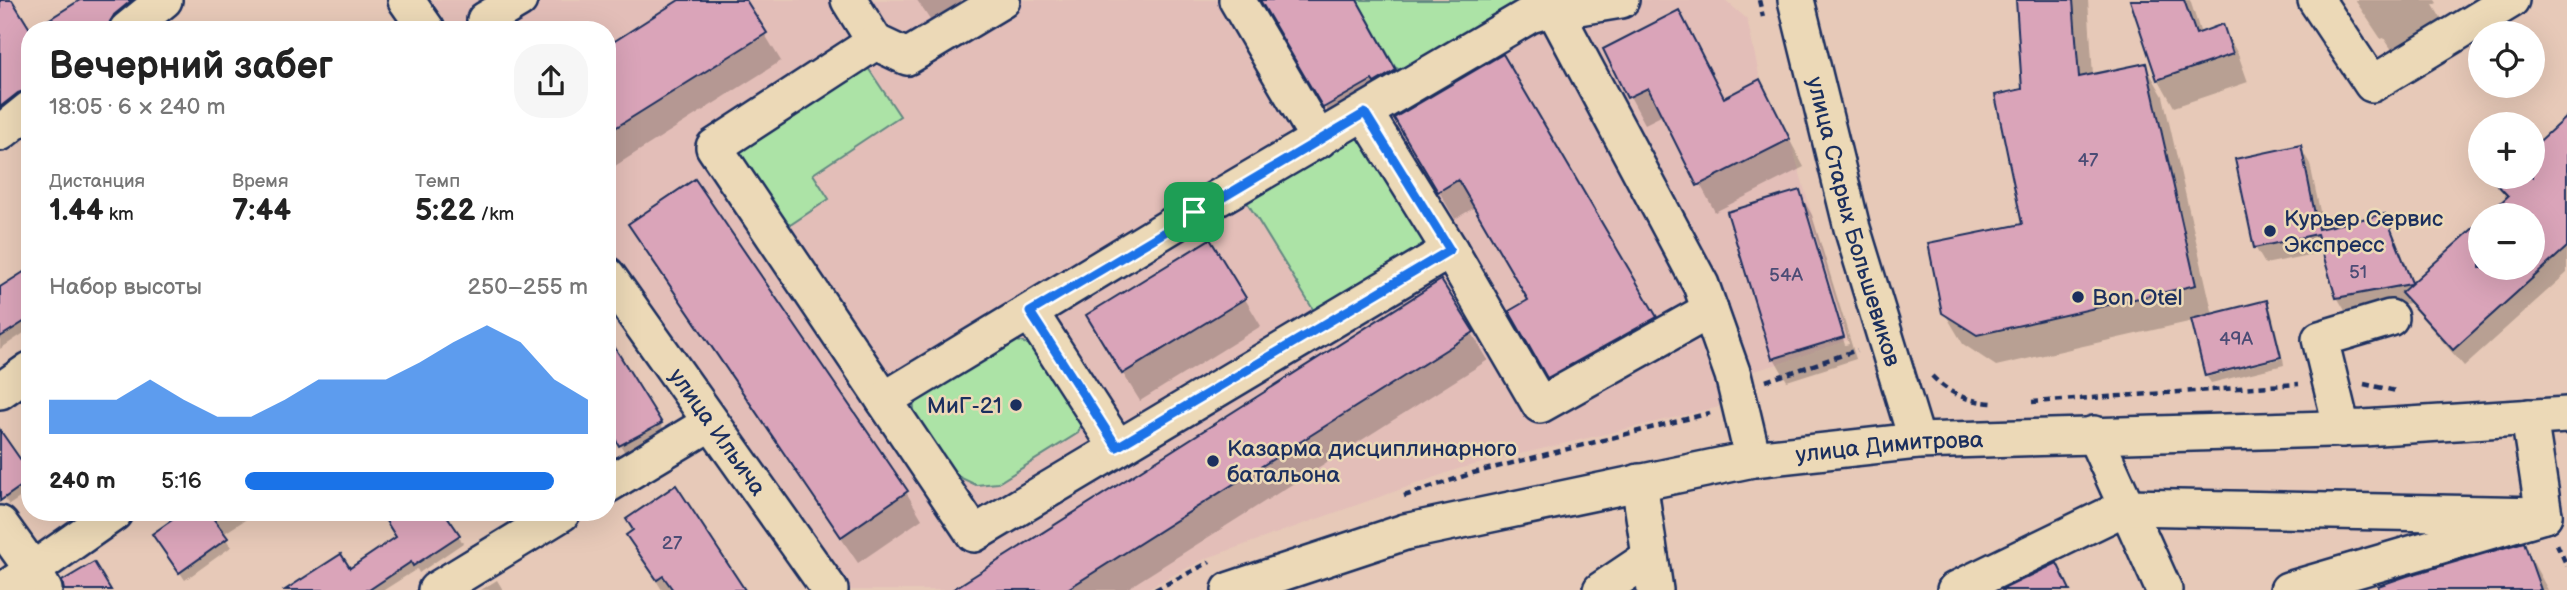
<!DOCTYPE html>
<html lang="ru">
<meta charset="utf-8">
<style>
:root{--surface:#fff;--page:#f6f6f6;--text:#222;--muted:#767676;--accent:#1a73e8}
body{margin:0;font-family:"Balsamiq Sans",sans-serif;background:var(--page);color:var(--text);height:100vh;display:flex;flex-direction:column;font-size:26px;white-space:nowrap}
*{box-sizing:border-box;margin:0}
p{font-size:23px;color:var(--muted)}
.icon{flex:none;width:38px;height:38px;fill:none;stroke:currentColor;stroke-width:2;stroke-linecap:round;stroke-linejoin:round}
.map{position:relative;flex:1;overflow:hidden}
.side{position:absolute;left:21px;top:21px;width:595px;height:500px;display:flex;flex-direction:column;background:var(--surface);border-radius:28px;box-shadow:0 7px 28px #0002}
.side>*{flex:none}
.fabs{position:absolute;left:2468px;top:21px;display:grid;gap:14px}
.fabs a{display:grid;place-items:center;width:77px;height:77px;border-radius:50%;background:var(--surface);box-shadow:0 7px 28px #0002;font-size:35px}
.pin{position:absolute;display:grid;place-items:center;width:60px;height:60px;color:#fff;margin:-30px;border-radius:14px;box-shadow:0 4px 10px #0006}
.round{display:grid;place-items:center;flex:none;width:74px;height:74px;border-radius:28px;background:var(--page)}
.summary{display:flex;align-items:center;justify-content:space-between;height:119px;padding:0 28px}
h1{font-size:38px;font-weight:700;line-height:52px}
.stats{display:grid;grid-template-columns:repeat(3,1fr);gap:10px;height:119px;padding:7px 28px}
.stats div{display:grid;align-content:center}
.stats b{font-size:30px;font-weight:700}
.stats small{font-size:19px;font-weight:400}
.stats p{font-size:19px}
.chart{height:196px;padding:14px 28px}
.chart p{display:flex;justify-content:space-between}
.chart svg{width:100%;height:126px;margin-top:7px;fill:var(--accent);opacity:.7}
ul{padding:0 28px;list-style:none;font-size:23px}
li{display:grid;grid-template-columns:112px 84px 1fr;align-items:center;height:52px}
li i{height:18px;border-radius:9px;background:var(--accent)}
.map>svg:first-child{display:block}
.built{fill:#e3beb8}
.green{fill:#ace3a6;stroke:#648982;stroke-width:2}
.shadow{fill:#0003;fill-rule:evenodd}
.building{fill:#daa4b9;stroke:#1b2f5e;stroke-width:2}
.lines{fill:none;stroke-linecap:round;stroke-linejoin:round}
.minor-casing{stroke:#1b2f5e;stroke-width:40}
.path{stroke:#1b2f5e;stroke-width:4.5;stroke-dasharray:7 5;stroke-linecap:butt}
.minor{stroke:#ecd9b7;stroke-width:35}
.route-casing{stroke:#fff;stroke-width:14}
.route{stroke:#1a73e8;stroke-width:9}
.poi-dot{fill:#1b2f5e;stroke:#ecd9b7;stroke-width:2.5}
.labels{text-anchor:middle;stroke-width:5;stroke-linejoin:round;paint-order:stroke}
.number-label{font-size:19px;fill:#4b4c75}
.poi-label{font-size:23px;fill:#1b2f5e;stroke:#ecd9b7;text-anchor:start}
.street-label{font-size:23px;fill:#1b2f5e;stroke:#ecd9b7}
</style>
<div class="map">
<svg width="2567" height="590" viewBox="0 0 2567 590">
<rect width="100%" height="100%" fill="#e7c9b8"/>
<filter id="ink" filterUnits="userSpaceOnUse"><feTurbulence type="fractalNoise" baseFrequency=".0143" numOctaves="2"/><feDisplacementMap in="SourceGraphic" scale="14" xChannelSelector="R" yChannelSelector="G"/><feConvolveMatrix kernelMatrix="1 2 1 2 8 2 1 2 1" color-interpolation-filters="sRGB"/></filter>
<g filter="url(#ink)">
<polygon class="built" points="431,0 1725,0 1747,19 1760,79 1790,139 1848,340 1775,365 1717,381 1719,407 1461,468 1207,558 1144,590 847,590 607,250 607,30 452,30"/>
<g class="green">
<polygon points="1357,0 1519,0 1404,72 1395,67"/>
<polygon points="868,68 900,116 813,174 829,199 787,227 738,153"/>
<polygon points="1356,125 1427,242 1314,311 1242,194"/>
<polygon points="1011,339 1034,346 1082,420 1078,433 998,483 976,485 953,474 915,419 913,398"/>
</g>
<g class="shadow">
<polygon points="0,0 9,0 30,32 30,101 0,124"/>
<polygon points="80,0 136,0 141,8 117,30 35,30"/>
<polygon points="682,0 744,0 781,61 607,171 607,48"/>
<polygon points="917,0 972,0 943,40"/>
<polygon points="1261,0 1355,0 1411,98 1341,134"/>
<polygon points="2017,0 2088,0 2093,76 2145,65 2163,96 2213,315 2266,302 2271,310 2282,355 2206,374 2193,321 1996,366 1963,344 1944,312 2024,225 2024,91"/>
<polygon points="2132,0 2190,0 2201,34 2222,26 2238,54 2248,82 2174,107 2159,80"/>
<polygon points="2355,0 2435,0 2437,3 2433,5 2442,20 2394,53 2384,38 2381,39"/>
<polygon points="378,21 384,30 366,30"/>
<polygon points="1605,50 1724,99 1759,82 1804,167 1715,212 1663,115 1645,124"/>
<polygon points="1502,57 1671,345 1565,404 1511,312 1530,301 1475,207 1455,219 1397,119"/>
<polygon points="2567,119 2567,273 2464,366 2409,303 2347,314 2337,297 2324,252 2265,264 2255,247 2300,147 2310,164 2324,230 2384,216 2394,234 2414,284 2480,268 2532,268 2532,215 2489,215 2507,199 2497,182 2502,177 2532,177"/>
<path d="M1799 192 1812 215 1856 359 1787 381 1774 358ZM1805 214H1809L1849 344 1845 345Z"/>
<polygon points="630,225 906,492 922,519 858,563 646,252"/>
<polygon points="30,271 30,329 0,349 0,290"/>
<polygon points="1245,299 1261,326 1140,401 1104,343"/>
<polygon points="1472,333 1488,360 1125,590 955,590"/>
<polygon points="610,343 665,431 625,453 607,420"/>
<polygon points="2283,358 2284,365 2211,383 2207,377"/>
<polygon points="0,449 30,477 30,491 9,505 0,492"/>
<polygon points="185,513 256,513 223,534 231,547 185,580 154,534"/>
<polygon points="402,513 443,513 463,543 419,573 417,569 384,590 295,590 349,570 398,538 388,521"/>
<polygon points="629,536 743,590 662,590"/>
<polygon points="2523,544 2548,590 2372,590 2407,578"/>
<polygon points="497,580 503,590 481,590"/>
</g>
<g class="building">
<polygon points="0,0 12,0 30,29 30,89 18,93 0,107"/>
<polygon points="80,0 132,0 114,15 108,27 104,30 32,30"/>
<polygon points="679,0 746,0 767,33 607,133 607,46"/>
<polygon points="1260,0 1357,0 1396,70 1374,83 1372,80 1323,108"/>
<polygon points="2016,0 2073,0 2079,77 2146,63 2196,285 1977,335 1942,313 1928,243 2022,224 1995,95 2022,89"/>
<polygon points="2130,0 2184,0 2196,34 2223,24 2233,54 2157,80"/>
<polygon points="1679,10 1724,98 1760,79 1790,139 1697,186 1648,88 1627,98 1603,49"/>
<polygon points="1503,54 1657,317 1547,378 1509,311 1528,300 1458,180 1438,192 1394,118"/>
<polygon points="2567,116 2567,247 2453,350 2401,293 2411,284 2336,298 2317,234 2254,248 2235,159 2301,145 2318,229 2385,214 2412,283 2480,222 2480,268 2532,268 2532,215 2487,215 2508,196 2490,177 2532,177 2532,148"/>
<polygon points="695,179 908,491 841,537 628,224"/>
<polygon points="1800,190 1844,337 1772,359 1727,212"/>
<polygon points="1210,239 1246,298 1122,374 1086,315"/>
<polygon points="30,268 30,318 0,337 0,287"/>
<polygon points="1441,280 1474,332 1066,590 952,590"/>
<polygon points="2267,300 2281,357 2205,376 2191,319"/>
<polygon points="607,335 662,423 619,446 607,424"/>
<polygon points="0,430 30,473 30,480 0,501"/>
<polygon points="676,485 745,590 673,590 663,576 657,580 626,535 633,530 626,519"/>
<polygon points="182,513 209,513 228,538 179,573 152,534"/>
<polygon points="399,513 445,513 460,535 413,566 411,562 369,590 285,590 341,554 350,568 396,537 386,521"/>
<polygon points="2524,542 2541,590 2379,590 2378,586 2407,576"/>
<polygon points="94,562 111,590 64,590 62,581"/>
<polygon points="2057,563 2070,590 2001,590"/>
</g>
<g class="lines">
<defs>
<g id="minor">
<polyline points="406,0 427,30"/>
<polyline points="849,0 875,42"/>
<polyline points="1002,0 907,57 875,42 714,147 974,534 1450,250 1540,405 1710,310"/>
<polyline points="1237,0 1319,140"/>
<polyline points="1555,0 1555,11 1701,285 1733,375 1753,459"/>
<path id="s1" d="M1796 0 1852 228 1917 441"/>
<polyline points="2316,0 2372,84 2511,0"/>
<polyline points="485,20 519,0"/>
<polyline points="127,30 164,0"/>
<polyline points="1365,113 1450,250"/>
<polyline points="0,133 30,109"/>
<path id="s2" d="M607 275 830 590"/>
<polyline points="1030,312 1117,447"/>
<polyline points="0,391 30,370"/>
<polyline points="884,400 1194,212 1530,15 1544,11 1555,11 1621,0"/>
<polyline points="2342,429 2320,339 2390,318"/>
<polyline points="2094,434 2164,590"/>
<polyline points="1639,482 1655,590"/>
<polyline points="607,485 710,423"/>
<polyline points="0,524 33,570 44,590"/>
<polyline points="4,590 114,513"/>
<polyline points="436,590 562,513"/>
<path id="s3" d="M1230 590 1405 532 1753 459 1917 441 2363 428 2567 415"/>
<polyline points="1601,590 1650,557"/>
<polyline points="1955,590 2126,507 2544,515"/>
<polyline points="2288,590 2544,515 2529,417"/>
</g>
</defs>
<use href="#minor" class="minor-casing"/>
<g class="path">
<polyline points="1759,0 1763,17"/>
<path d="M1932 376C1949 394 1967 401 1992 403"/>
<polyline points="1766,381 1857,350"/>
<polyline points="2364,384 2396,391"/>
<polyline points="2032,402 2299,384"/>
<polyline points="1404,496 1473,473 1710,413"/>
<polyline points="2557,544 2567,566"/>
<polyline points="1155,590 1210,562"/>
</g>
<use href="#minor" class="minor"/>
</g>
</g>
<g class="lines" filter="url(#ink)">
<defs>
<polygon id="route" points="1365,113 1450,250 1117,447 1030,312"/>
</defs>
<use href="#route" class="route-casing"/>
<use href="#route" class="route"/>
</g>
<g class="poi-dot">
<circle cx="2270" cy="231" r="7"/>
<circle cx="2078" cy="297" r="7"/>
<circle cx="1016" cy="405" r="7"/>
<circle cx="1213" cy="461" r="7"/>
</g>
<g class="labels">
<g class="number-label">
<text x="2088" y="166">47</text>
<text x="2358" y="278">51</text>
<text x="1786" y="281">54А</text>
<text x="2236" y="345">49А</text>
<text x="672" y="549">27</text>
</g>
<g class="poi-label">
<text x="2284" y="226">Курьер Сервис<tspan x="2284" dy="26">Экспресс</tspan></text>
<text x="2092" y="305">Bon Otel</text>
<text x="1002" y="413" text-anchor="end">МиГ-21</text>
<text x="1227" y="456">Казарма дисциплинарного<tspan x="1227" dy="26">батальона</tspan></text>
</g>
<g class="street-label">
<text dy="8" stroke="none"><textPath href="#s1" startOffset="229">улица Старых Большевиков</textPath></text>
<text dy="8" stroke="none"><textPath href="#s2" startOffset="192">улица Ильича</textPath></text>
<text dy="8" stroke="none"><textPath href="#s3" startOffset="677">улица Димитрова</textPath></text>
</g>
</g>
</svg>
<div class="fabs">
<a><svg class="icon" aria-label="locate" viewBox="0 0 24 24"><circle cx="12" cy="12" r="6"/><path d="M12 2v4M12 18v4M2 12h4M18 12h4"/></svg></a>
<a>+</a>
<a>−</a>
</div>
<div class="pin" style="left:1194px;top:212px;background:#1e9e55"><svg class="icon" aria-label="arrive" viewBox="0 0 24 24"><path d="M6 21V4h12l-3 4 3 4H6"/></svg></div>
<section class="side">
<div class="summary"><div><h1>Вечерний забег</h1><p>18:05 · 6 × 240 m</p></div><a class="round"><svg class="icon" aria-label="share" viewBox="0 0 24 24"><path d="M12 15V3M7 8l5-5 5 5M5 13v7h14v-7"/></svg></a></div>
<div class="stats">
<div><p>Дистанция</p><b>1.44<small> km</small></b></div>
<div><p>Время</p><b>7:44</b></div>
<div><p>Темп</p><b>5:22<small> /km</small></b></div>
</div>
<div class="chart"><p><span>Набор высоты</span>250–255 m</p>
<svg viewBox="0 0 160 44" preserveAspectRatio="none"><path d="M0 44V32L10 32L20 32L30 25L40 32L50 38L60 38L70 32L80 25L90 25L100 25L110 19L120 12L130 6L140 12L150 25L160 32V44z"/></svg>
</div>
<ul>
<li><b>240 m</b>5:16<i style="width:90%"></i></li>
</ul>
</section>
</div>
